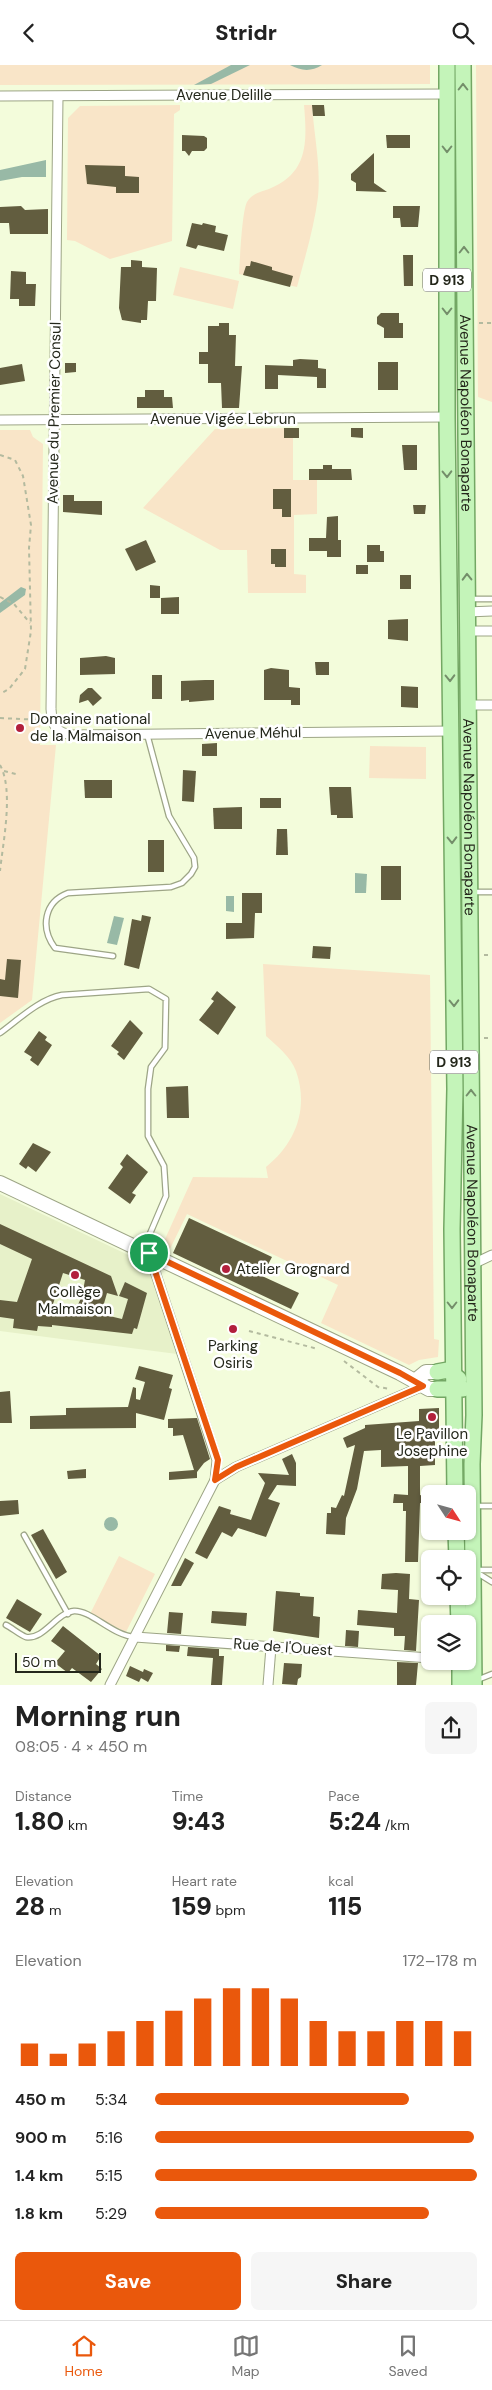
<!DOCTYPE html>
<meta charset="utf-8">
<style>
:root{--surface:#fff;--page:#f6f6f6;--text:#222;--muted:#767676;--line:#e0e0e0;--accent:#ea580c}
body{margin:0;font-family:"DM Sans",sans-serif;background:var(--page);color:var(--text);height:100vh;display:flex;flex-direction:column;font-size:19px;white-space:nowrap}
*{box-sizing:border-box;margin:0}
p{font-size:16px;color:var(--muted)}
.icon{flex:none;width:28px;height:28px;fill:none;stroke:currentColor;stroke-width:2;stroke-linecap:round;stroke-linejoin:round}
.map{position:relative;height:1620px;overflow:hidden}
.drawer{display:flex;flex-direction:column;background:var(--surface);flex:1}
.drawer>*{flex:none}
.needle{width:32px;rotate:126deg}
.fabs{position:absolute;left:421px;top:1420px;display:grid;gap:10px}
.fabs a{display:grid;place-items:center;width:55px;height:55px;border-radius:8px;background:var(--surface);box-shadow:0 1px 4px #0004;font-size:25px}
.scale{position:absolute;left:15px;bottom:12px;width:86px;box-sizing:border-box;padding-left:5px;border:2px solid #24271b;border-top:0;font-size:14px;line-height:18px;white-space:nowrap;color:#24271b;-webkit-text-stroke:4px #fff;paint-order:stroke}
.pin{position:absolute;display:grid;place-items:center;width:42px;height:42px;color:#fff;margin:-21px;border:2px solid #fff;border-radius:50%;box-shadow:0 1px 5px #0007}
.round{display:grid;place-items:center;flex:none;width:52px;height:52px;border-radius:8px;background:var(--page)}
.summary{display:flex;align-items:center;justify-content:space-between;height:85px;padding:0 15px}
h1{font-size:28px;font-weight:800;line-height:38px}
.stats{display:grid;grid-template-columns:repeat(3,1fr);gap:8px;height:85px;padding:5px 15px}
.stats div{display:grid;align-content:center}
.stats b{font-size:25px;font-weight:800}
.stats small{font-size:14px;font-weight:400}
.stats p{font-size:14px}
.chart{height:140px;padding:10px 15px}
.chart p{display:flex;justify-content:space-between}
.chart svg{width:100%;height:90px;margin-top:5px;stroke:var(--accent);stroke-width:6}
.button{display:flex;gap:10px;margin-top:auto;padding:10px 15px}
.button a{flex:1;height:58px;border-radius:8px;background:var(--accent);color:#fff;font-size:20px;font-weight:800;line-height:58px;text-align:center}
.button a+a{background:var(--page);color:var(--text)}
ul{padding:0 15px;list-style:none;font-size:16px}
li{display:grid;grid-template-columns:80px 60px 1fr;align-items:center;height:38px}
li i{height:12px;border-radius:6px;background:var(--accent)}
header{display:flex;justify-content:space-between;align-items:center;height:65px;padding:0 15px;background:var(--surface);font-size:22px;font-weight:800}
.tab-bar{display:flex;justify-content:space-around;align-items:center;height:70px;border-top:1px solid var(--line);background:var(--surface);font-size:14px;color:var(--muted)}
.tab-bar a{display:grid;justify-items:center;gap:2px}
.tab-bar .current{color:var(--accent)}
.map>svg:first-child{display:block}
.built{fill:#e7f1c9}
.green{fill:#f9e5c8}
.water{fill:#98b9a6}
.building{fill:#625d3f;fill-rule:evenodd}
.lines{fill:none;stroke-linecap:round;stroke-linejoin:round}
.lane-casing{stroke:#9da586;stroke-width:7}
.street-casing{stroke:#9da586;stroke-width:11}
.secondary-casing{stroke:#9da586;stroke-width:16}
.primary-casing{stroke:#73a764;stroke-width:18}
.path{stroke:#b3ba9f;stroke-width:2;stroke-dasharray:4 4;stroke-linecap:butt}
.lane{stroke:#fff;stroke-width:4.5}
.street{stroke:#fff;stroke-width:9}
.secondary{stroke:#fff;stroke-width:14}
.primary{stroke:#c4f4b9;stroke-width:15}
.oneway{stroke:#748e6a}
.route-casing{stroke:#fff;stroke-width:10}
.route{stroke:#ea580c;stroke-width:6}
.poi-dot{fill:#b21f3c;stroke:#fff;stroke-width:2}
.labels{text-anchor:middle;stroke-width:5;stroke-linejoin:round;paint-order:stroke}
.shield{fill:#fff;stroke:#66685f;stroke-width:1}
.shield-label{font-size:14px;font-weight:bold;fill:#24271b}
.street-label{font-size:15px;fill:#24271b;stroke:#fff}
.poi-label{font-size:15px;fill:#24271b;stroke:#fff}
</style>
<header><svg class="icon" aria-label="back" viewBox="0 0 24 24"><path d="M15 5l-7 7 7 7"/></svg>Stridr<svg class="icon" aria-label="search" viewBox="0 0 24 24"><circle cx="10" cy="10" r="6"/><path d="M15 15l6 6"/></svg></header>
<div class="map">
<svg width="492" height="1620" viewBox="0 0 492 1620">
<rect width="100%" height="100%" fill="#f3fcdb"/>
<polygon class="built" points="0,1129 143,1197 150,1206 177,1289 0,1266"/>
<g class="green">
<polygon points="0,0 430,0 430,19 0,20"/>
<polygon points="476,0 492,0 492,337 478,332"/>
<polygon points="180,40 180,45 174,49 172,176 110,194 75,176 67,175 68,53 80,41"/>
<path d="M304 40H312C314 70 321 101 318 132 314 163 305 192 297 222L239 209C240 194 242 146 247 137 252 128 261 127 269 124 309 108 307 76 304 40Z"/>
<polygon points="180,202 239,216 233,244 173,230"/>
<polygon points="293,363 293,415 317,415 317,449 294,450 294,509 306,510 306,528 248,528 247,485 220,485 143,443 215,364"/>
<polygon points="0,365 30,365 33,372 43,379 40,680 56,680 32,935 0,958"/>
<polygon points="370,681 426,682 426,714 369,713"/>
<path d="M263 899 430 910 434 1274 439 1275 438 1292 419 1295 409 1300 321 1258 338 1220 187 1149 169 1186 161 1183 193 1112 268 1113 266 1102C296 1078 309 1043 296 1006 291 992 277 981 266 971Z"/>
<polygon points="119,1491 155,1509 126,1567 90,1549"/>
</g>
<g class="water">
<polygon points="231,0 250,0 211,19 194,20"/>
<path d="M290 0H322C311 7 301 6 290 0Z"/>
<polygon points="46,95 46,112 22,112 0,116 0,105"/>
<polygon points="21,522 26,524 25,530 0,548 0,538"/>
<polygon points="355,808 367,809 366,828 355,828"/>
<polygon points="226,831 234,831 234,847 226,846"/>
<polygon points="114,851 124,853 117,880 107,878"/>
<circle cx="111" cy="1459" r="7"/>
</g>
<g class="building">
<polygon points="312,40 324,40 325,51 313,51"/>
<polygon points="182,70 204,71 207,73 207,83 204,86 192,86 189,91 185,86 182,86"/>
<polygon points="386,70 410,70 410,83 387,83"/>
<polygon points="374,88 374,118 387,127 356,126 356,118 351,115 351,109"/>
<polygon points="85,100 125,101 125,111 139,112 139,128 116,128 116,122 87,119"/>
<polygon points="21,141 25,145 48,144 48,169 10,169 9,158 0,158 0,142"/>
<polygon points="393,141 420,141 418,162 401,162 400,153 393,153"/>
<polygon points="192,158 202,160 203,158 216,161 215,167 228,170 224,186 198,180 196,184 186,181"/>
<polygon points="403,190 413,190 413,221 404,221"/>
<polygon points="131,195 142,196 142,202 157,203 156,236 148,236 147,255 141,255 141,258 122,255 119,243 121,202 131,202"/>
<polygon points="251,196 272,202 272,205 293,211 290,222 243,210 246,201 250,201"/>
<polygon points="11,206 26,207 26,219 36,219 35,241 19,241 19,234 10,234"/>
<polygon points="399,248 399,258 403,258 403,273 384,273 384,263 377,259 377,252 381,248"/>
<polygon points="219,258 229,258 229,270 236,270 235,301 242,301 239,343 222,343 221,318 208,318 208,299 199,299 199,287 208,287 208,261 219,261"/>
<polygon points="300,294 318,295 318,303 326,304 326,323 317,323 317,312 278,310 278,324 265,324 265,300 293,301 293,295"/>
<rect x="378" y="297" width="20" height="28"/>
<polygon points="65,298 76,298 76,307 65,308"/>
<polygon points="22,299 25,316 0,320 0,303"/>
<polygon points="145,325 164,325 164,332 172,332 173,343 137,343 137,332 145,332"/>
<rect x="284" y="363" width="15" height="10"/>
<polygon points="351,363 363,363 363,373 351,372"/>
<polygon points="402,380 417,380 417,405 404,405"/>
<polygon points="323,400 332,400 332,404 351,404 352,415 309,415 309,404 323,404"/>
<polygon points="273,424 291,424 291,452 282,452 282,444 273,444"/>
<polygon points="63,430 74,430 74,436 102,436 102,450 63,447"/>
<polygon points="413,440 426,440 425,449 414,449"/>
<polygon points="338,451 338,475 341,475 341,492 327,492 327,486 309,486 309,473 326,473 327,452"/>
<polygon points="146,475 156,497 136,506 125,484"/>
<polygon points="367,480 380,480 380,486 384,486 384,497 367,497"/>
<polygon points="271,484 286,484 286,502 275,502 275,499 271,499"/>
<rect x="356" y="500" width="12" height="9"/>
<rect x="400" y="510" width="11" height="14"/>
<polygon points="150,520 160,521 160,533 150,533"/>
<polygon points="179,532 179,549 161,549 161,533"/>
<polygon points="408,554 408,576 388,574 388,555"/>
<polygon points="106,591 115,593 115,609 80,610 80,593"/>
<polygon points="315,597 329,597 329,610 316,610"/>
<polygon points="271,603 289,605 289,622 300,623 300,640 291,640 291,635 264,635 264,605"/>
<rect x="152" y="610" width="10" height="24"/>
<polygon points="205,615 214,615 214,635 189,637 189,635 181,636 181,616"/>
<polygon points="401,621 418,622 418,643 401,642"/>
<polygon points="88,623 92,623 102,633 93,641 88,635 79,638 80,630"/>
<polygon points="217,678 217,691 202,691 202,679"/>
<polygon points="183,705 196,706 194,737 182,736"/>
<polygon points="84,715 112,715 112,733 85,733"/>
<polygon points="329,722 351,722 353,753 337,753 337,750 331,750"/>
<rect x="260" y="733" width="21" height="10"/>
<polygon points="242,742 242,764 214,764 213,743"/>
<polygon points="277,764 287,764 288,790 276,790"/>
<rect x="148" y="775" width="16" height="32"/>
<rect x="381" y="801" width="20" height="34"/>
<polygon points="242,828 262,828 262,848 255,848 254,873 226,874 226,858 242,858"/>
<polygon points="142,850 151,852 139,904 124,900 132,854 141,856"/>
<polygon points="313,881 331,882 330,894 312,893"/>
<polygon points="7,894 21,895 18,933 0,931 0,914 5,915"/>
<polygon points="217,926 236,942 218,970 199,955 214,936 211,934"/>
<polygon points="130,955 143,968 124,995 117,989 119,987 111,981"/>
<polygon points="39,966 47,972 45,975 52,980 38,1001 30,995 32,992 24,987"/>
<polygon points="188,1021 189,1053 167,1053 166,1022"/>
<polygon points="33,1078 51,1087 36,1107 28,1101 26,1104 19,1099"/>
<polygon points="127,1089 148,1107 132,1128 136,1130 130,1139 108,1123 123,1102 120,1099"/>
<polygon points="189,1153 272,1192 262,1211 299,1228 291,1244 173,1188"/>
<path d="M0 1159 111 1211 118 1231 107 1228 101 1249 122 1254 128 1234 119 1231 125 1217 147 1228 137 1264 134 1263 132 1269 52 1260V1262L38 1261 37 1266 13 1263 14 1254 0 1252V1235L17 1237 32 1194 0 1179ZM63 1208 85 1215 82 1231 75 1246 53 1239Z"/>
<polygon points="139,1301 173,1310 169,1323 172,1324 164,1355 136,1348 136,1363 30,1364 30,1351 66,1350 66,1343 128,1342 133,1322 136,1323 136,1334 140,1335 145,1317 135,1314"/>
<polygon points="10,1326 12,1358 0,1358 0,1327"/>
<polygon points="439,1343 439,1371 435,1372 435,1400 420,1401 420,1430 423,1431 423,1438 420,1438 418,1497 405,1497 406,1446 403,1446 403,1438 393,1438 394,1429 408,1430 408,1401 381,1402 381,1385 364,1386 357,1424 346,1453 345,1470 326,1469 327,1448 331,1448 331,1442 336,1443 342,1430 344,1431 355,1380 347,1383 343,1373 365,1363 365,1360 419,1356 419,1344"/>
<polygon points="197,1353 210,1394 204,1398 197,1407 197,1413 169,1415 169,1407 194,1405 183,1370 173,1371 173,1363 168,1363 168,1354"/>
<polygon points="292,1389 296,1398 296,1421 277,1420 268,1434 280,1438 266,1472 238,1463 232,1472 222,1467 207,1494 195,1488 219,1441 231,1445 230,1449 251,1455 265,1418 258,1408 289,1410 282,1394"/>
<polygon points="86,1404 86,1413 68,1414 67,1406"/>
<polygon points="18,1435 19,1449 0,1451 0,1436"/>
<polygon points="43,1464 67,1507 56,1514 31,1470"/>
<polygon points="185,1493 194,1498 181,1521 171,1521"/>
<polygon points="396,1508 410,1509 409,1534 419,1535 416,1586 404,1585 405,1571 394,1571 394,1563 357,1560 358,1545 397,1548 398,1525 381,1524 382,1509"/>
<polygon points="276,1526 300,1528 300,1531 314,1532 313,1551 320,1552 319,1573 273,1566"/>
<polygon points="17,1534 42,1549 30,1567 6,1553"/>
<polygon points="212,1546 247,1548 246,1561 211,1558"/>
<polygon points="169,1547 183,1548 181,1569 167,1568"/>
<polygon points="63,1561 101,1591 96,1599 102,1604 91,1617 72,1603 68,1608 55,1598 65,1586 51,1576"/>
<polygon points="346,1565 359,1566 358,1582 345,1581"/>
<polygon points="166,1580 180,1581 179,1587 166,1586"/>
<polygon points="188,1582 219,1584 219,1591 224,1591 222,1620 211,1620 213,1593 187,1591"/>
<polygon points="397,1597 418,1598 416,1620 397,1620"/>
<polygon points="284,1598 302,1599 301,1612 298,1614 297,1620 282,1619"/>
<polygon points="130,1601 143,1607 144,1604 153,1608 148,1617 141,1613 139,1617 126,1611"/>
</g>
<g class="lines">
<defs>
<g id="lane">
<polyline points="471,534 492,534"/>
<polyline points="471,827 492,827"/>
<path d="M113 891 55 883C40 863 44 837 68 828L171 822 182 818 191 809 195 802 194 793 169 751 147 669"/>
<path d="M0 968C19 954 40 934 62 930L149 924 166 934 165 983 151 1002 148 1024V1071L164 1101 166 1131 143 1185"/>
<polyline points="476,1441 492,1441"/>
<polyline points="24,1470 68,1549"/>
<polyline points="477,1505 492,1505"/>
<polyline points="476,1507 492,1517"/>
<path d="M6 1560C12 1563 20 1570 26 1572 44 1575 56 1548 74 1546 91 1545 113 1571 135 1572"/>
<polyline points="477,1615 492,1609"/>
</g>
<g id="street">
<polyline points="0,31 448,29"/>
<path d="M58 32 51 644C52 661 56 668 73 670L451 666"/>
<polyline points="0,355 447,352"/>
<polyline points="467,547 492,546"/>
<polyline points="468,566 492,566"/>
<polyline points="468,640 492,640"/>
<polyline points="149,1188 217,1395 215,1415"/>
<polyline points="473,1199 492,1190"/>
<polyline points="135,1572 430,1593"/>
<polyline points="110,1620 215,1415 236,1402 423,1321"/>
<polyline points="268,1620 271,1582"/>
</g>
<g id="secondary">
<polyline points="0,1118 400,1308 429,1324 437,1324"/>
<polyline points="415,1316 426,1307 437,1307"/>
</g>
<g id="primary">
<polyline points="447,0 447,352 455,1024 452,1164 455,1429"/>
<path id="s1" d="M463 0 474 1350 472 1399 474 1620"/>
<polyline points="437,1307 448,1305 459,1314"/>
<polyline points="437,1324 463,1324"/>
<polyline points="456,1466 457,1494"/>
<polyline points="458,1531 459,1559"/>
<polyline points="460,1596 460,1620"/>
</g>
</defs>
<use href="#lane" class="lane-casing"/>
<use href="#street" class="street-casing"/>
<use href="#secondary" class="secondary-casing"/>
<use href="#primary" class="primary-casing"/>
<g class="path">
<polyline points="479,258 492,258"/>
<polyline points="0,390 15,395 23,411 31,460 29,483 31,566 25,604 9,624 0,629"/>
<polyline points="0,532 14,539 30,558"/>
<polyline points="0,653 41,655"/>
<path d="M0 700C14 725 3 777 0 806"/>
<polyline points="4,706 16,709"/>
<polyline points="484,890 492,890"/>
<polyline points="484,973 492,973"/>
<polyline points="249,1266 318,1284"/>
<polyline points="344,1296 378,1322 390,1324"/>
</g>
<use href="#lane" class="lane"/>
<use href="#street" class="street"/>
<use href="#secondary" class="secondary"/>
<use href="#primary" class="primary"/>
</g>
<defs><path id="oneway-chevron" d="M-2-3.5L2.5 0L-2 3.5" fill="none" stroke-width="1.6" stroke-linecap="round" stroke-linejoin="round" transform="scale(1.25)"/></defs>
<g class="oneway">
<use href="#oneway-chevron" transform="translate(463 22) rotate(-90)"/>
<use href="#oneway-chevron" transform="translate(447 84) rotate(90)"/>
<use href="#oneway-chevron" transform="translate(464 185) rotate(-90)"/>
<use href="#oneway-chevron" transform="translate(447 246) rotate(90)"/>
<use href="#oneway-chevron" transform="translate(447 409) rotate(89)"/>
<use href="#oneway-chevron" transform="translate(467 512) rotate(-91)"/>
<use href="#oneway-chevron" transform="translate(450 613) rotate(89)"/>
<use href="#oneway-chevron" transform="translate(452 775) rotate(89)"/>
<use href="#oneway-chevron" transform="translate(454 938) rotate(89)"/>
<use href="#oneway-chevron" transform="translate(471 1028) rotate(-90)"/>
<use href="#oneway-chevron" transform="translate(452 1240) rotate(90)"/>
</g>
<g class="lines">
<defs>
<polygon id="route" points="149,1188 400,1308 423,1321 236,1402 215,1415 218,1395"/>
</defs>
<use href="#route" class="route-casing"/>
<use href="#route" class="route"/>
</g>
<g class="poi-dot">
<circle cx="20" cy="663" r="5"/>
<circle cx="226" cy="1204" r="5"/>
<circle cx="75" cy="1210" r="5"/>
<circle cx="233" cy="1264" r="5"/>
<circle cx="432" cy="1352" r="5"/>
</g>
<g class="labels">
<g class="shield">
<rect x="423" y="203.5" width="48" height="23" rx="4"/>
<rect x="430" y="985.5" width="48" height="23" rx="4"/>
</g>
<g class="shield-label">
<text x="447" y="220">D 913</text>
<text x="454" y="1002">D 913</text>
</g>
<g class="street-label">
<text x="224" y="35">Avenue Delille</text>
<text transform="translate(54 348) rotate(-89)" y="5">Avenue du Premier Consul</text>
<text dy="5" stroke="none"><textPath href="#s1" startOffset="348">Avenue Napoléon Bonaparte</textPath></text>
<text x="223" y="359">Avenue Vigée Lebrun</text>
<text transform="translate(253 668) rotate(-1)" y="5">Avenue Méhul</text>
<text dy="5" stroke="none"><textPath href="#s1" startOffset="752">Avenue Napoléon Bonaparte</textPath></text>
<text dy="5" stroke="none"><textPath href="#s1" startOffset="1158">Avenue Napoléon Bonaparte</textPath></text>
<text transform="translate(283 1582) rotate(4)" y="5">Rue de l'Ouest</text>
</g>
<g class="poi-label">
<text x="30" y="659" text-anchor="start">Domaine national<tspan x="30" dy="17">de la Malmaison</tspan></text>
<text x="236" y="1209" text-anchor="start">Atelier Grognard</text>
<text x="75" y="1232">Collège<tspan x="75" dy="17">Malmaison</tspan></text>
<text x="233" y="1286">Parking<tspan x="233" dy="17">Osiris</tspan></text>
<text x="432" y="1374">Le Pavillon<tspan x="432" dy="17">Josephine</tspan></text>
</g>
</g>
</svg>
<div class="fabs">
<a><svg class="needle" viewBox="-14 -14 28 28"><path d="M0-13l5 13h-10z" fill="#e53935"/><path d="M0 13l5-13h-10z" fill="#767676"/></svg></a>
<a><svg class="icon" aria-label="locate" viewBox="0 0 24 24"><circle cx="12" cy="12" r="6"/><path d="M12 2v4M12 18v4M2 12h4M18 12h4"/></svg></a>
<a><svg class="icon" aria-label="layers" viewBox="0 0 24 24"><path d="M12 4l9 5-9 5-9-5zM3 14l9 5 9-5"/></svg></a>
</div>
<div class="scale">50 m</div>
<div class="pin" style="left:149px;top:1188px;background:#1e9e55"><svg class="icon" aria-label="arrive" viewBox="0 0 24 24"><path d="M6 21V4h12l-3 4 3 4H6"/></svg></div>
</div>
<section class="drawer">
<div class="summary"><div><h1>Morning run</h1><p>08:05 · 4 × 450 m</p></div><a class="round"><svg class="icon" aria-label="share" viewBox="0 0 24 24"><path d="M12 15V3M7 8l5-5 5 5M5 13v7h14v-7"/></svg></a></div>
<div class="stats">
<div><p>Distance</p><b>1.80<small> km</small></b></div>
<div><p>Time</p><b>9:43</b></div>
<div><p>Pace</p><b>5:24<small> /km</small></b></div>
</div>
<div class="stats">
<div><p>Elevation</p><b>28<small> m</small></b></div>
<div><p>Heart rate</p><b>159<small> bpm</small></b></div>
<div><p>kcal</p><b>115</b></div>
</div>
<div class="chart"><p><span>Elevation</span>172–178 m</p>
<svg viewBox="0 0 160 44" preserveAspectRatio="none"><path d="M5 44V33M15 44V38M25 44V33M35 44V27M45 44V22M55 44V17M65 44V11M75 44V6M85 44V6M95 44V11M105 44V22M115 44V27M125 44V27M135 44V22M145 44V22M155 44V27"/></svg>
</div>
<ul>
<li><b>450 m</b>5:34<i style="width:79%"></i></li>
<li><b>900 m</b>5:16<i style="width:99%"></i></li>
<li><b>1.4 km</b>5:15<i style="width:100%"></i></li>
<li><b>1.8 km</b>5:29<i style="width:85%"></i></li>
</ul>
<div class="button"><a>Save</a><a>Share</a></div>
</section>
<nav class="tab-bar">
<a class="current"><svg class="icon" aria-label="home" viewBox="0 0 24 24"><path d="M3 11l9-7 9 7M6 9v11h12V9"/></svg>Home</a>
<a><svg class="icon" aria-label="map" viewBox="0 0 24 24"><path d="M3 6l6-2 6 2 6-2v14l-6 2-6-2-6 2zM9 4v14M15 6v14"/></svg>Map</a>
<a><svg class="icon" aria-label="saved" viewBox="0 0 24 24"><path d="M7 4h10v16l-5-4-5 4z"/></svg>Saved</a>
</nav>
